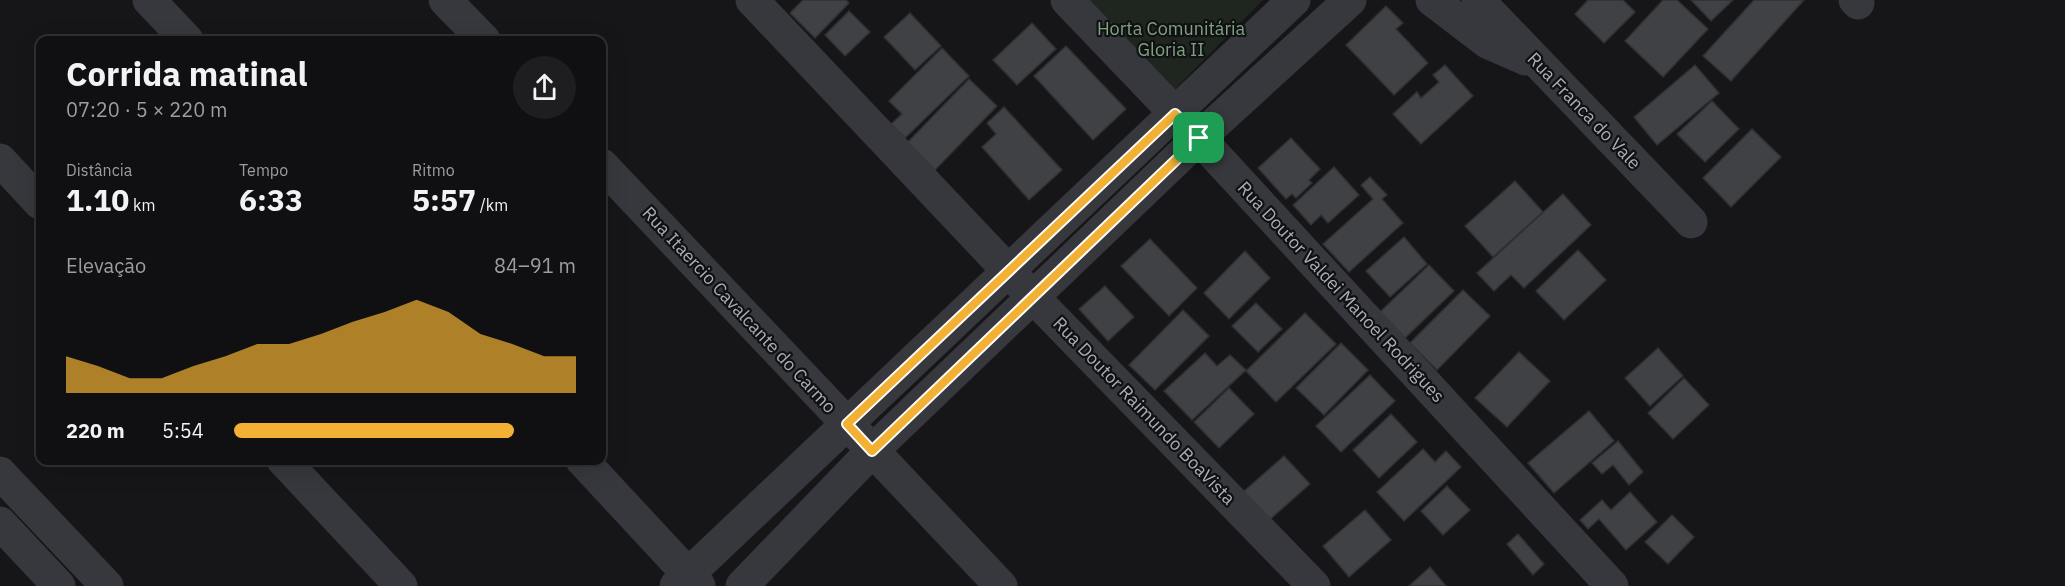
<!DOCTYPE html>
<html lang="pt">
<meta charset="utf-8">
<style>
:root{--surface:#101012;--page:#1e1e20;--text:#f1f3f6;--muted:#9c9d9f;--line:#303032;--accent:#f2b134}
body{margin:0;font-family:"IBM Plex Sans",sans-serif;background:var(--page);color:var(--text);height:100vh;display:flex;flex-direction:column;font-size:22px;white-space:nowrap}
*{box-sizing:border-box;margin:0}
p{font-size:20px;color:var(--muted)}
.icon{flex:none;width:33px;height:33px;fill:none;stroke:currentColor;stroke-width:2;stroke-linecap:round;stroke-linejoin:round}
.map{position:relative;flex:1;overflow:hidden}
.sheet{position:absolute;left:36px;top:36px;width:570px;height:429px;display:flex;flex-direction:column;background:var(--surface);border-radius:12px;box-shadow:0 6px 24px #0002,0 0 0 2px var(--line)}
.sheet>*{flex:none}
.pin{position:absolute;display:grid;place-items:center;width:51px;height:51px;color:#fff;margin:-26px;border-radius:12px;box-shadow:0 3px 9px #0006}
.round{display:grid;place-items:center;flex:none;width:63px;height:63px;border-radius:32px;background:var(--page)}
.overview{display:flex;align-items:center;justify-content:space-between;height:102px;padding:0 30px}
h1{font-size:33px;font-weight:800;line-height:45px}
.figures{display:grid;grid-template-columns:repeat(3,1fr);gap:9px;height:102px;padding:6px 30px}
.figures div{display:grid;align-content:center}
.figures b{font-size:30px;font-weight:800}
.figures small{font-size:16px;font-weight:400}
.figures p{font-size:16px}
.chart{height:168px;padding:12px 30px}
.chart p{display:flex;justify-content:space-between}
.chart svg{width:100%;height:108px;margin-top:6px;fill:var(--accent);opacity:.7}
ul{padding:0 30px;list-style:none;font-size:20px}
li{display:grid;grid-template-columns:96px 72px 1fr;align-items:center;height:45px}
li i{height:15px;border-radius:8px;background:var(--accent)}
.map>svg:first-child{display:block}
.green{fill:#1e261f}
.building{fill:#404145;stroke:#303034;stroke-width:1.5}
.lines{fill:none;stroke-linecap:round;stroke-linejoin:round}
.minor{stroke:#37383d;stroke-width:33}
.route-casing{stroke:#fff;stroke-width:12}
.route{stroke:#f2b134;stroke-width:8}
.labels{text-anchor:middle;stroke-width:4.5;stroke-linejoin:round;paint-order:stroke}
.park-label{font-size:18px;fill:#7fa381;stroke:#111113}
.street-label{font-size:18px;fill:#a8adb8;stroke:#111113}
</style>
<div class="map">
<svg width="2065" height="586" viewBox="0 0 2065 586">
<rect width="100%" height="100%" fill="#161618"/>
<polygon class="green" points="1084,0 1263,0 1169,95"/>
<g class="building">
<polygon points="803,0 846,0 849,3 815,38 790,13"/>
<polygon points="1588,0 1623,0 1635,12 1604,43 1575,14"/>
<polygon points="1663,0 1677,0 1708,29 1663,77 1625,41"/>
<polygon points="1691,0 1733,0 1711,21"/>
<polygon points="1754,0 1804,0 1731,81 1703,56"/>
<polygon points="1386,6 1403,23 1396,29 1428,63 1394,95 1346,45"/>
<polygon points="849,11 870,32 845,56 825,35"/>
<polygon points="910,13 941,46 915,70 884,37"/>
<polygon points="1032,23 1056,49 1017,85 993,60"/>
<polygon points="1066,46 1126,109 1093,140 1034,76"/>
<polygon points="942,48 969,76 905,138 891,124 902,114 889,101"/>
<polygon points="1445,65 1473,96 1421,144 1393,114 1417,92 1421,98 1439,82 1433,75"/>
<polygon points="1695,65 1719,93 1657,145 1634,117"/>
<polygon points="969,79 997,106 935,170 907,143"/>
<polygon points="1712,101 1739,129 1705,162 1677,134"/>
<polygon points="1004,107 1062,170 1029,200 982,147 996,134 987,123"/>
<polygon points="1752,129 1781,157 1731,207 1703,178"/>
<polygon points="1291,138 1320,169 1309,180 1312,183 1296,198 1292,194 1286,199 1258,168"/>
<polygon points="1334,167 1359,195 1328,223 1321,215 1311,225 1293,205"/>
<polygon points="1370,177 1387,195 1382,199 1403,223 1349,272 1323,244 1373,199 1361,185"/>
<polygon points="1515,181 1543,212 1493,257 1465,226"/>
<polygon points="1563,194 1591,225 1524,288 1511,275 1494,291 1477,273"/>
<polygon points="1404,237 1427,264 1390,297 1366,271"/>
<polygon points="1150,239 1197,288 1169,316 1121,266"/>
<polygon points="1578,250 1606,280 1564,320 1536,291"/>
<polygon points="1245,251 1270,278 1229,319 1204,293"/>
<polygon points="1429,265 1454,291 1405,338 1380,312"/>
<polygon points="1105,286 1134,317 1108,341 1079,309"/>
<polygon points="1463,290 1490,316 1437,370 1410,343"/>
<polygon points="1256,303 1282,329 1258,352 1232,326"/>
<polygon points="1183,310 1209,336 1155,390 1129,365"/>
<polygon points="1305,313 1336,344 1276,402 1246,371"/>
<polygon points="1341,343 1368,370 1324,415 1296,388"/>
<polygon points="1658,348 1683,376 1650,406 1625,378"/>
<polygon points="1519,352 1550,381 1507,427 1475,398"/>
<polygon points="1205,353 1217,366 1230,355 1246,370 1192,420 1164,391"/>
<polygon points="1370,375 1395,401 1341,452 1316,426"/>
<polygon points="1684,378 1709,405 1673,439 1648,413"/>
<polygon points="1229,388 1254,414 1219,448 1194,422"/>
<polygon points="1589,411 1614,441 1554,493 1528,463"/>
<polygon points="1391,414 1417,442 1379,478 1353,450"/>
<polygon points="1618,441 1643,472 1629,485 1613,465 1602,474 1592,463"/>
<polygon points="1423,449 1435,462 1446,451 1461,467 1404,521 1377,492"/>
<polygon points="1284,456 1310,484 1267,522 1242,493"/>
<polygon points="1447,486 1470,510 1443,535 1421,511"/>
<polygon points="1630,492 1657,522 1626,550 1599,519 1588,529 1580,520 1602,500 1611,510"/>
<polygon points="1365,510 1391,540 1349,577 1323,546"/>
<polygon points="1672,515 1694,537 1668,564 1645,542"/>
<polygon points="1518,534 1544,564 1533,575 1507,544"/>
<polygon points="1430,567 1446,586 1409,586"/>
</g>
<g class="lines">
<g class="minor">
<polyline points="149,0 187,40"/>
<polyline points="445,0 484,40"/>
<polyline points="752,0 1033,297 1314,586"/>
<polyline points="1067,0 1199,138 1612,586"/>
<polyline points="1432,0 1487,42 1526,59"/>
<polyline points="1478,0 1691,222"/>
<polyline points="1855,0 1858,3"/>
<polyline points="0,160 40,203"/>
<polyline points="602,165 1001,586"/>
<polyline points="283,460 401,586"/>
<polyline points="582,460 699,586"/>
<polyline points="0,473 107,586"/>
<polyline points="0,523 59,586"/>
<polyline points="676,586 1294,0"/>
<polyline points="742,586 872,451 1199,138 1350,0"/>
</g>
</g>
<g class="lines">
<defs>
<polygon id="route" points="1175,114 1199,138 872,451 847,424"/>
</defs>
<use href="#route" class="route-casing"/>
<use href="#route" class="route"/>
</g>
<g class="labels">
<g class="park-label">
<text x="1171" y="35">Horta Comunitária<tspan x="1171" dy="21">Gloria II</tspan></text>
</g>
<g class="street-label">
<text transform="translate(1584 111) rotate(46)" y="6">Rua Franca do Vale</text>
<text transform="translate(1341 292) rotate(47)" y="6">Rua Doutor Valdei Manoel Rodrigues</text>
<text transform="translate(739 310) rotate(47)" y="6">Rua Itaercio Cavalcante do Carmo</text>
<text transform="translate(1144 411) rotate(46)" y="6">Rua Doutor Raimundo BoaVista</text>
</g>
</g>
</svg>
<div class="pin" style="left:1199px;top:138px;background:#1e9e55"><svg class="icon" aria-label="arrive" viewBox="0 0 24 24"><path d="M6 21V4h12l-3 4 3 4H6"/></svg></div>
<section class="sheet">
<div class="overview"><div><h1>Corrida matinal</h1><p>07:20 · 5 × 220 m</p></div><a class="round"><svg class="icon" aria-label="share" viewBox="0 0 24 24"><path d="M12 15V3M7 8l5-5 5 5M5 13v7h14v-7"/></svg></a></div>
<div class="figures">
<div><p>Distância</p><b>1.10<small> km</small></b></div>
<div><p>Tempo</p><b>6:33</b></div>
<div><p>Ritmo</p><b>5:57<small> /km</small></b></div>
</div>
<div class="chart"><p><span>Elevação</span>84–91 m</p>
<svg viewBox="0 0 160 44" preserveAspectRatio="none"><path d="M0 44V29L10 33L20 38L30 38L40 33L50 29L60 24L70 24L80 20L90 15L100 11L110 6L120 11L130 20L140 24L150 29L160 29V44z"/></svg>
</div>
<ul>
<li><b>220 m</b>5:54<i style="width:82%"></i></li>
</ul>
</section>
</div>
